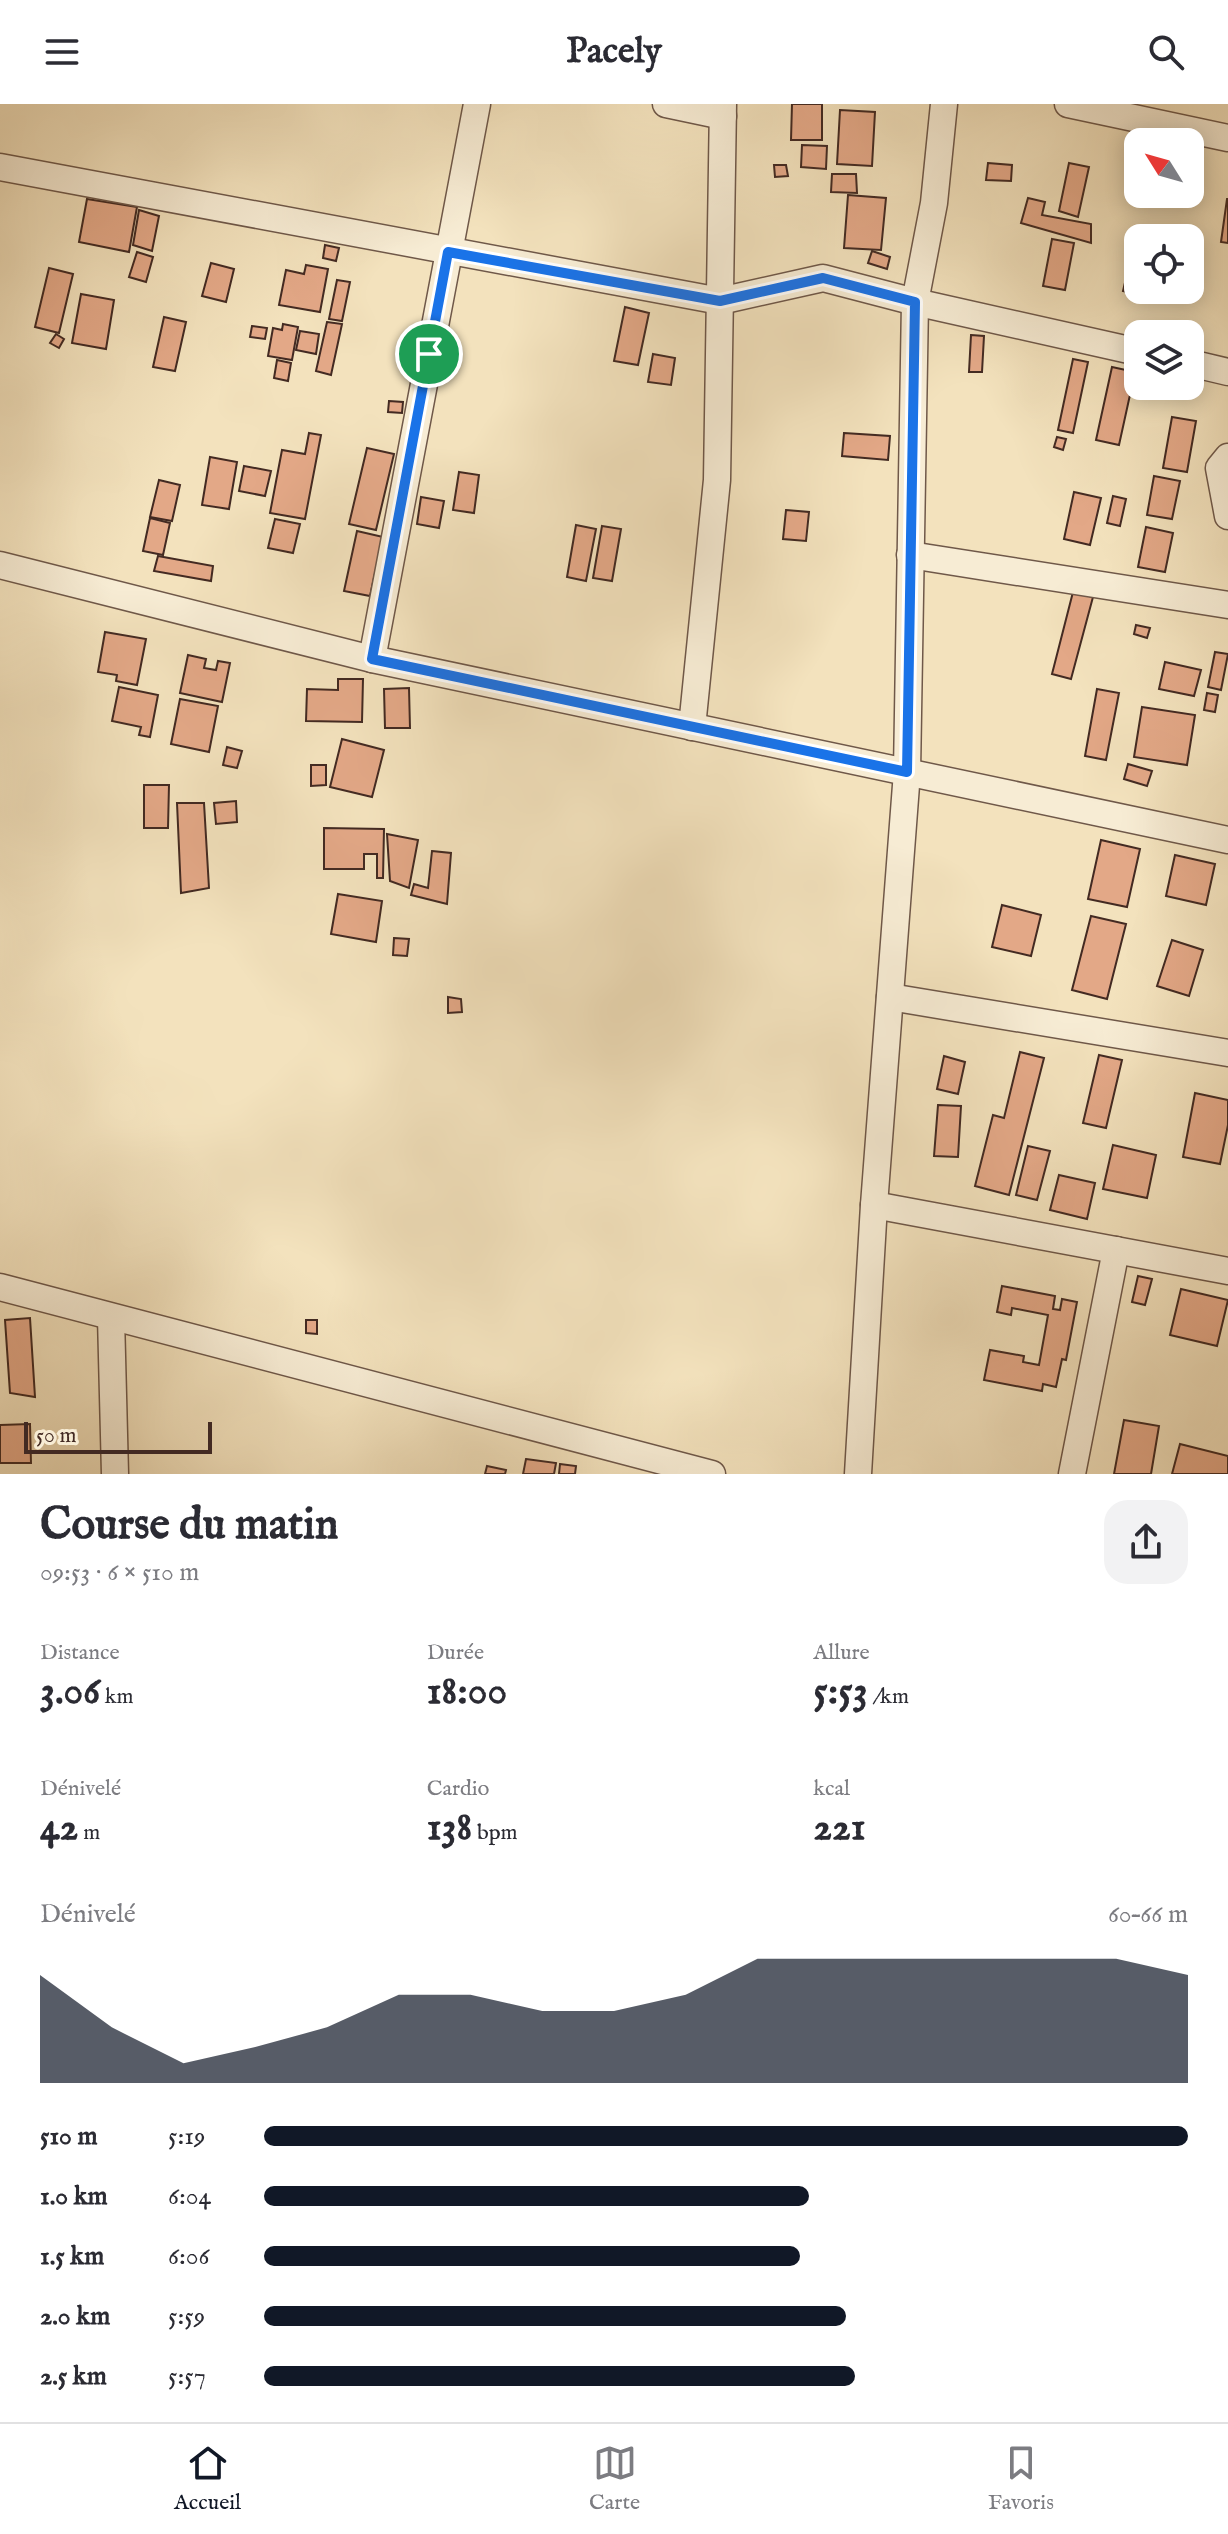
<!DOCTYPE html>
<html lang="fr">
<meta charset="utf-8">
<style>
:root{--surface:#fff;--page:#f2f2f3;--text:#2b2b33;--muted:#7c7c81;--line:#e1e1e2;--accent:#111827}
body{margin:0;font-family:"IM FELL English",serif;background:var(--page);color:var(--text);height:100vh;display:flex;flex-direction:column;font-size:30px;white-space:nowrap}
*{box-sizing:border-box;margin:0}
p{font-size:26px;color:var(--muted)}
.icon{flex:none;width:44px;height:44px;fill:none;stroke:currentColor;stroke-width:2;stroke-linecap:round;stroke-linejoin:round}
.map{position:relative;height:1370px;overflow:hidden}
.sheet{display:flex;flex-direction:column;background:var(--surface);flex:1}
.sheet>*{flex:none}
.needle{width:52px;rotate:307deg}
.tools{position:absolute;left:1124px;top:24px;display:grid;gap:16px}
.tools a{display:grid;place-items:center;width:80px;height:80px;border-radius:16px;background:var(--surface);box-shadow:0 4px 20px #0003;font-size:40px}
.scale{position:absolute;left:24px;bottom:20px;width:188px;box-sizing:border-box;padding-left:8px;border:4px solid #432a22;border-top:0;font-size:22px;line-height:28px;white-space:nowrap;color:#432a22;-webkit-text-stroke:6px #f7ecd4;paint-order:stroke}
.pin{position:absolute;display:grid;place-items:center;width:68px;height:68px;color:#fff;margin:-34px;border:4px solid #fff;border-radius:50%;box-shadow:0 2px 8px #0007}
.round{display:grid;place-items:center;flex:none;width:84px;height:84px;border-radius:24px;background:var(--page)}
.head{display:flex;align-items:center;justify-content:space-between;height:136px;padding:0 40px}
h1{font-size:44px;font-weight:700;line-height:60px}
.figures{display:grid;grid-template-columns:repeat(3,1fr);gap:12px;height:136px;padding:8px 40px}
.figures div{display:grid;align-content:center}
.figures b{font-size:40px;font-weight:700}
.figures small{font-size:22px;font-weight:400}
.figures p{font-size:22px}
.chart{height:224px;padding:16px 40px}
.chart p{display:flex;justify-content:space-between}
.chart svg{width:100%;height:144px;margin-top:8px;fill:var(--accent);opacity:.7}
ul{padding:0 40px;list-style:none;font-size:26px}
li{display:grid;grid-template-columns:128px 96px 1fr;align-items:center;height:60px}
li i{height:20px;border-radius:10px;background:var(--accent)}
header{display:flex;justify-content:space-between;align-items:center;height:104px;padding:0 40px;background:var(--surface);font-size:36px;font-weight:700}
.tab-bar{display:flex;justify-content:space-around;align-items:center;height:112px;border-top:2px solid var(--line);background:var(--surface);font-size:22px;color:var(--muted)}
.tab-bar a{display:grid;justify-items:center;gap:4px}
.tab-bar .selected{color:var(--accent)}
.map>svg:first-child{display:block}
.building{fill:#e3a887;stroke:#432a22;stroke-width:2}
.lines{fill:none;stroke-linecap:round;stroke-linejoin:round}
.street-casing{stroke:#6f5849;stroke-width:29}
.street{stroke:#f7ecd4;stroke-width:26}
.route-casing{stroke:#fff;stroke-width:16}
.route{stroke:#1a73e8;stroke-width:10}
</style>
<header><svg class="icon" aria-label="menu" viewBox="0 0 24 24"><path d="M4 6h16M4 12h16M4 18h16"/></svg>Pacely<svg class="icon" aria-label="search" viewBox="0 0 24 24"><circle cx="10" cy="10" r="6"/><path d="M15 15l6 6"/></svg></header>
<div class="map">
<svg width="1228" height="1370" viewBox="0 0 1228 1370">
<rect width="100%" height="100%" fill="#f3e2bd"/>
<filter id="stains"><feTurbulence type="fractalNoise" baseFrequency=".0025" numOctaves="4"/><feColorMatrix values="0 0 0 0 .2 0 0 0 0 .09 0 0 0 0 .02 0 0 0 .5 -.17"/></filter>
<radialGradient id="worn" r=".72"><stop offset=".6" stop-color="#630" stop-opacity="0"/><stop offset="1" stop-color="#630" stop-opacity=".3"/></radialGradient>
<g class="building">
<polygon points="792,0 822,0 822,36 791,36"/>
<polygon points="840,6 875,8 872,62 837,60"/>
<polygon points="802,41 827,42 826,65 801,63"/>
<polygon points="988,59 1012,61 1011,77 986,76"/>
<polygon points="1069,59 1089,63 1078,113 1059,107"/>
<polygon points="774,61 786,61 788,72 775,73"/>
<polygon points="832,70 856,70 857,89 831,88"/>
<polygon points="848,91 886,94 881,146 844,144"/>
<polygon points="1028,94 1045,98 1042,111 1091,120 1091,139 1021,119"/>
<polygon points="87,95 137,103 129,148 79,138"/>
<polygon points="1227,95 1228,95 1228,139 1221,138"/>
<polygon points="139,106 159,112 152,147 133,141"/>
<polygon points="1136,132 1143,134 1138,134 1138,186 1156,186 1154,195 1123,187"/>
<polygon points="1052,135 1074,139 1065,186 1043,182"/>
<polygon points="325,141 339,144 336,157 323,154"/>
<polygon points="872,147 890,153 887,165 868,159"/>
<polygon points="137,148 153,153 146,178 129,173"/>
<polygon points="211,159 234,165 226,198 202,192"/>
<polygon points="306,161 328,165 320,208 279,201 286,166 304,170"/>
<polygon points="49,164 73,170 59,229 35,223"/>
<polygon points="337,176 350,178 342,217 329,215"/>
<polygon points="81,190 114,196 106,245 72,239"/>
<polygon points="625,203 649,209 638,261 614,257"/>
<polygon points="164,213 186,218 175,267 153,263"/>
<polygon points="327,218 342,220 331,271 316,267"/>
<polygon points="283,220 298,223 292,256 268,252 273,224 282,226"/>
<polygon points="252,222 267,224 265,235 250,233"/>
<polygon points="300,227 319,230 316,250 296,246"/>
<polygon points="56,230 64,235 59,244 50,239"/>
<polygon points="971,231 984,232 982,268 969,268"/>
<polygon points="653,250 675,254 671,281 648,278"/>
<polygon points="1073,255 1088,258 1073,329 1058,326"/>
<polygon points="277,256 291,259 288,277 274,274"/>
<polygon points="1112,263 1135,268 1119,341 1096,336"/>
<polygon points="389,297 403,298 402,309 388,308"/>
<polygon points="1172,313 1196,317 1187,368 1163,364"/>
<polygon points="309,329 321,331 305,415 270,409 282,346 305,350"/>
<polygon points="844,329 890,332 888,356 842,352"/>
<polygon points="1057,333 1066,335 1063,346 1054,343"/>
<polygon points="367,344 394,350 376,426 349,420"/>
<polygon points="210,353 237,358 229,405 202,401"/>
<polygon points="244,362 271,367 265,392 239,387"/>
<polygon points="459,368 479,371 474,409 453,406"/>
<polygon points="1154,372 1180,377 1172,415 1147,411"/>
<polygon points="159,376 180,381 172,417 150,413"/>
<polygon points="1074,388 1101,394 1090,441 1064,435"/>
<polygon points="1113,392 1126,395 1120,422 1107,419"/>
<polygon points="421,393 444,397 439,424 417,420"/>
<polygon points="786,406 809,408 806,437 783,435"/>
<polygon points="150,414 170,419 163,451 143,447"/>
<polygon points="275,415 300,420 293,449 268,444"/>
<polygon points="576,421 596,425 586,477 567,473"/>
<polygon points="602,422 621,425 612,477 593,474"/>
<polygon points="1146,423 1173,429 1165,468 1138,463"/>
<polygon points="357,427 383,433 370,492 344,487"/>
<polygon points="158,452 213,462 211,477 154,467"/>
<polygon points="1073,488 1093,493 1071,575 1052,570"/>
<polygon points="1136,521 1150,524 1147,534 1134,530"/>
<polygon points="105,528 146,535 137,581 116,577 117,571 98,568"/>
<polygon points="1215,548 1228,550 1221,586 1208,583"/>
<polygon points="188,551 206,555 204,564 216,566 218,557 230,559 222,598 180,589"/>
<polygon points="1165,558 1201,566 1194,592 1159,585"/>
<polygon points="338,575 363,575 362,618 306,617 307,585 338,586"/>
<polygon points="119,583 158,591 150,633 139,631 141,623 112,617"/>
<polygon points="409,584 410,624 385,624 384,585"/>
<polygon points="1097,585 1119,589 1106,656 1085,652"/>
<polygon points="1207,589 1218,591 1215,608 1204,606"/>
<polygon points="180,595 218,602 209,648 171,640"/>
<polygon points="1142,603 1195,611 1187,661 1134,653"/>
<polygon points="342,635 384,646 372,693 330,683"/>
<polygon points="227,643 242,647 237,664 223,661"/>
<polygon points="1128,660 1152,667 1147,682 1124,675"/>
<polygon points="311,661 326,661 326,681 311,682"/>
<polygon points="144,681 169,681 168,724 144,724"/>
<polygon points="236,697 237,718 216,720 214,699"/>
<polygon points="177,699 204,699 209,784 181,789"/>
<polygon points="324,724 384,725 383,774 377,774 377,750 364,750 364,765 324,765"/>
<polygon points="387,730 418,736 409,784 390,777"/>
<polygon points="1101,736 1140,745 1127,803 1088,795"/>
<polygon points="432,747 451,749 447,800 411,791 414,780 428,784"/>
<polygon points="1175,751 1215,760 1206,801 1166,792"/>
<polygon points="338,790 382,797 376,838 331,830"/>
<polygon points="1002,801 1041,811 1031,852 992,843"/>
<polygon points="1091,812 1126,820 1107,895 1072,886"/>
<polygon points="394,834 409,835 407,852 393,851"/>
<polygon points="1172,836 1203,846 1189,892 1157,882"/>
<polygon points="448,893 461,895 462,908 448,909"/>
<polygon points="1020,948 1044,954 1009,1091 975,1082 993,1011 1004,1014"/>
<polygon points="1099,951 1122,956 1106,1024 1083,1019"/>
<polygon points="944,952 965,958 958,990 937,985"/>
<polygon points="1195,989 1228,996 1228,1021 1220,1060 1183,1053"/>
<polygon points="938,1001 961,1002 958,1053 934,1052"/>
<polygon points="1113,1041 1156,1051 1147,1094 1103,1085"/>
<polygon points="1028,1042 1050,1047 1037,1096 1016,1091"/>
<polygon points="1059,1071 1095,1079 1087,1115 1050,1106"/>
<polygon points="1138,1172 1152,1175 1145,1201 1132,1198"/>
<polygon points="1002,1182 1055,1192 1053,1205 1060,1206 1062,1195 1077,1198 1066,1256 1062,1255 1056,1283 1043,1280 1042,1287 984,1276 990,1246 1024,1252 1023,1258 1039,1261 1048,1211 1012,1204 1011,1211 997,1208"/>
<polygon points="1181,1185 1228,1196 1217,1242 1170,1231"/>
<polygon points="30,1214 35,1293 10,1289 5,1216"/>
<polygon points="306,1216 317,1216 317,1230 306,1229"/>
<polygon points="1124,1316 1159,1322 1151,1370 1114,1370"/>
<polygon points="30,1320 31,1359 0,1359 0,1321"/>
<polygon points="1180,1340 1228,1352 1228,1370 1172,1370"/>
<polygon points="526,1355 556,1359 554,1370 523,1370"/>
<polygon points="560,1360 576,1362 575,1370 559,1370"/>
<polygon points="487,1362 506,1366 505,1370 485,1370"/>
</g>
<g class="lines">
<defs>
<g id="street">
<polyline points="666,0 723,12"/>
<polyline points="1068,0 1228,34"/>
<polyline points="0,63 720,197 823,174 915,198 1138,248"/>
<polyline points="1190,259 1228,268"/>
<polyline points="1228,353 1219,364 1228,412"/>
<polyline points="910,451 1228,501"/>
<polyline points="0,461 372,555 1228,736"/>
<polyline points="372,555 477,0"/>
<polyline points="692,623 717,376 723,0"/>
<polyline points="890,893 1228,949"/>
<polyline points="874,1101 1228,1167"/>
<polyline points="0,1183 712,1370"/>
<polyline points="111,1213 115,1370"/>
<polyline points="858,1370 874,1101 907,668 915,198 934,99 944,0"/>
<polyline points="1072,1370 1116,1146"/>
</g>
</defs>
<use href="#street" class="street-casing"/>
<use href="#street" class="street"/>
</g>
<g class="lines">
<defs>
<polygon id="route" points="448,148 720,197 823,174 915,198 907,668 372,555"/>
</defs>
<use href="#route" class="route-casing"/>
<use href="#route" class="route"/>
</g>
<rect width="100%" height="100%" filter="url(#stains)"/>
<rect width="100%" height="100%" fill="url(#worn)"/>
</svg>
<div class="tools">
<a><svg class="needle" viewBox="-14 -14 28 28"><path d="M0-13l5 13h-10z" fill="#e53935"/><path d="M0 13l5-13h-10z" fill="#7c7c81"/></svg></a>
<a><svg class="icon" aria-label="locate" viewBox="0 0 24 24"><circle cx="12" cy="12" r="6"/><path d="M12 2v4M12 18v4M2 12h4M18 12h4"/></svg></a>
<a><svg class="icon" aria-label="layers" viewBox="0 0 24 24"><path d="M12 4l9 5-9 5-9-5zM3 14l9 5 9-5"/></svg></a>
</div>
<div class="scale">50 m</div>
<div class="pin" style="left:429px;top:250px;background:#1e9e55"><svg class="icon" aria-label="arrive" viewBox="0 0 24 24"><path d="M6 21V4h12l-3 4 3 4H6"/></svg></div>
</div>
<section class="sheet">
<div class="head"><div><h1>Course du matin</h1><p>09:53 · 6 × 510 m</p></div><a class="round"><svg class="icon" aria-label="share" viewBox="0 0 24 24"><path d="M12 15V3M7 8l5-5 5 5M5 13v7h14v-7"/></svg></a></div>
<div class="figures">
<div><p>Distance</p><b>3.06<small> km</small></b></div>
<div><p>Durée</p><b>18:00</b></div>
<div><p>Allure</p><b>5:53<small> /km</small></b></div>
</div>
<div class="figures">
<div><p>Dénivelé</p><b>42<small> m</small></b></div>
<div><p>Cardio</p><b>138<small> bpm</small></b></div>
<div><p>kcal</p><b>221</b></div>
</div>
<div class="chart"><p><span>Dénivelé</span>60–66 m</p>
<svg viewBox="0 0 160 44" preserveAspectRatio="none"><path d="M0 44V11L10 27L20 38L30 33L40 27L50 17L60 17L70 22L80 22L90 17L100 6L110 6L120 6L130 6L140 6L150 6L160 11V44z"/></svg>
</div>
<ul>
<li><b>510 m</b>5:19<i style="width:100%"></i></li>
<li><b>1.0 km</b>6:04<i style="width:59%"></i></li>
<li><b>1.5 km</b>6:06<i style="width:58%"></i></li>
<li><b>2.0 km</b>5:59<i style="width:63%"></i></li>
<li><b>2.5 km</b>5:57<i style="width:64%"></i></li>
</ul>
</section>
<nav class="tab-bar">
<a class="selected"><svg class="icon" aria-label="home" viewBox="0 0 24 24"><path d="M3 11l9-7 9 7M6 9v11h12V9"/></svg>Accueil</a>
<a><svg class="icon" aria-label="map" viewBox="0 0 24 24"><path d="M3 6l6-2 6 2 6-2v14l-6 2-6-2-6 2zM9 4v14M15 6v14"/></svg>Carte</a>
<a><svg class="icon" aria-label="saved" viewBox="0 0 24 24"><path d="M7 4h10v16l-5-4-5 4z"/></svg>Favoris</a>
</nav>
